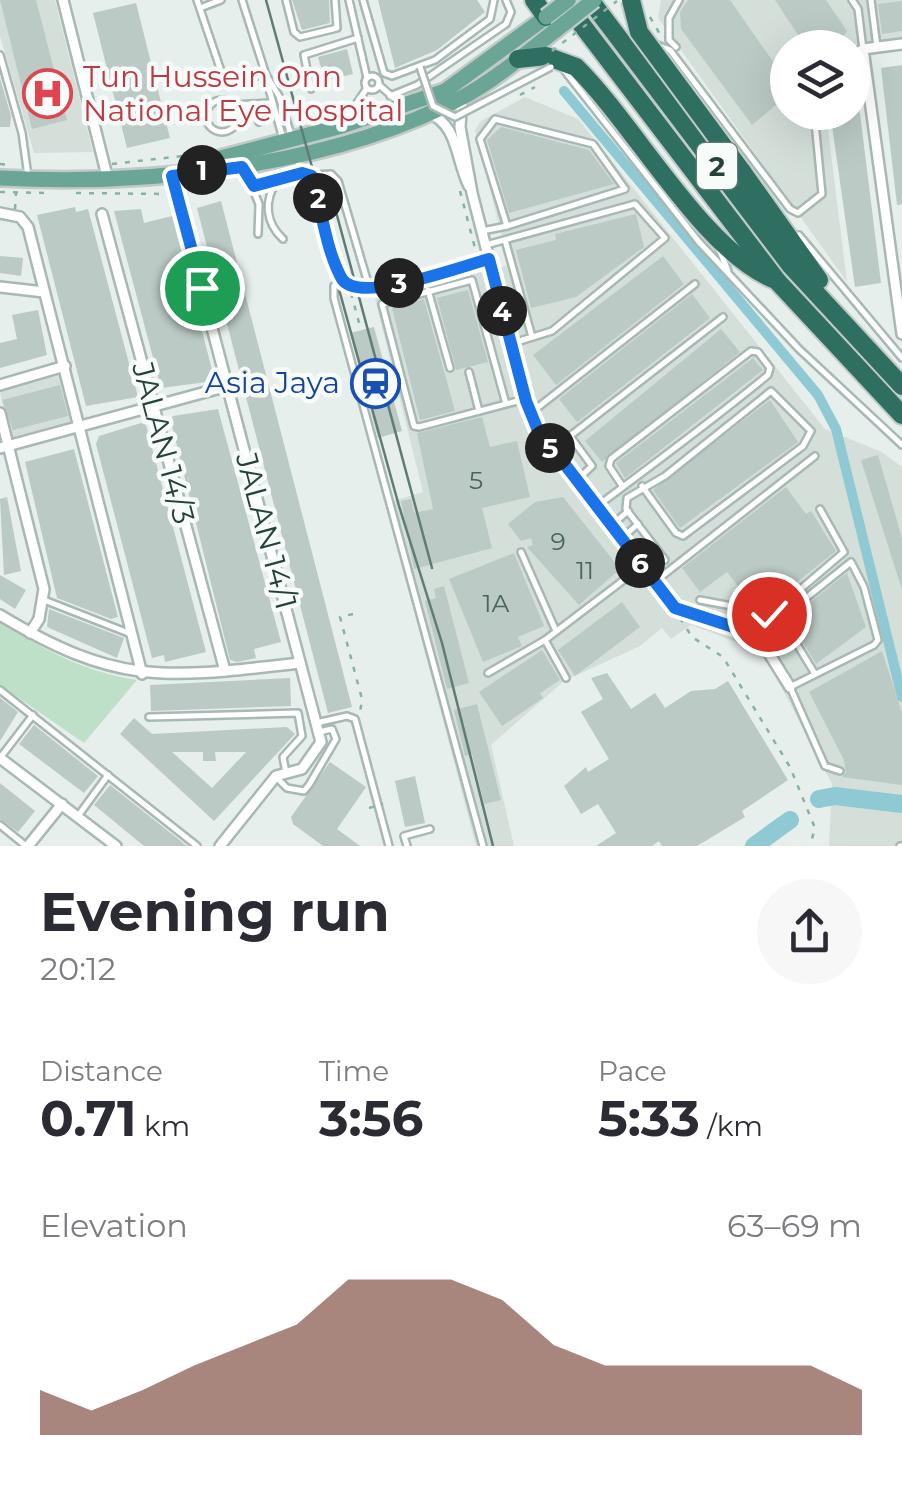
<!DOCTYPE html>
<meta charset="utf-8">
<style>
:root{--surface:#fff;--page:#f7f7f7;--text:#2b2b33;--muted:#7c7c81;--accent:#855347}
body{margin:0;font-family:Montserrat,sans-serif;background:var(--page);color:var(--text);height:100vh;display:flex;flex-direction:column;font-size:38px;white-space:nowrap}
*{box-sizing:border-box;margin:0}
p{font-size:32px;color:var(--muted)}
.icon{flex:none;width:55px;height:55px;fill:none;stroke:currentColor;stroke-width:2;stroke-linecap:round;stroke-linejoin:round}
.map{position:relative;height:846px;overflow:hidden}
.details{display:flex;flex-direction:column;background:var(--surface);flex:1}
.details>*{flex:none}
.controls{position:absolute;left:770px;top:30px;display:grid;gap:20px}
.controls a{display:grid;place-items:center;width:100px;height:100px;border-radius:50%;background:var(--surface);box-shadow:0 10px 40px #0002;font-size:50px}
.pin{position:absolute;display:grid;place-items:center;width:85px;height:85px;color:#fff;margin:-42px;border:5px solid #fff;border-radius:50%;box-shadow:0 2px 10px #0007}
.km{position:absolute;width:50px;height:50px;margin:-25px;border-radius:50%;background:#222;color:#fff;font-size:28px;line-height:50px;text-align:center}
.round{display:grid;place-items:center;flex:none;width:105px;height:105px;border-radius:52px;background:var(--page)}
.summary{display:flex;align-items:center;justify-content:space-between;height:170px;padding:0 40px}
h1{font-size:55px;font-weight:700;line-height:75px}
.stats{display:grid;grid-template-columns:repeat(3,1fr);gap:15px;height:170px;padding:10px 40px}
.stats div{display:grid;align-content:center}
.stats b{font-size:50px;font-weight:700}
.stats small{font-size:28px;font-weight:400}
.stats p{font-size:28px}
.chart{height:280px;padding:20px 40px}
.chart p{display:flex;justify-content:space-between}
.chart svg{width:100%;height:180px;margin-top:10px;fill:var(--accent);opacity:.7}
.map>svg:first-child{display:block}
.built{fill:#d4dfda}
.green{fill:#bfe0c8}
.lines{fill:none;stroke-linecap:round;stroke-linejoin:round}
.canal{stroke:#8ec9d4;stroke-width:10}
.river{stroke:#8ec9d4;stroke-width:18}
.building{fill:#bbcac4;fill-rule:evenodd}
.lane-casing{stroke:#a8b8b2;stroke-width:10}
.street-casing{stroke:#a8b8b2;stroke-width:14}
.primary-casing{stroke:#c2cac8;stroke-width:20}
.highway-casing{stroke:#c2cac8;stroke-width:22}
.path{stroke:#86b3a5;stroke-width:2.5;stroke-dasharray:5 8;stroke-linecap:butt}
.lane{stroke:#fff;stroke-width:5}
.street{stroke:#fff;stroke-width:9}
.primary{stroke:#6aa596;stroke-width:15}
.highway{stroke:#2f6f62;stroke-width:18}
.tram{stroke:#5f7d75;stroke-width:2.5}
.lane-bridge-casing{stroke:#a8b8b2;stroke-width:10;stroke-linecap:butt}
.primary-bridge-casing{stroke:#c2cac8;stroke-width:20;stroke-linecap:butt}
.highway-bridge-casing{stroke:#c2cac8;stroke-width:22;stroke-linecap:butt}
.path-bridge{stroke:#86b3a5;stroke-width:2.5;stroke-dasharray:5 8;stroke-linecap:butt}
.lane-bridge{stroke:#fff;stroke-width:5}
.primary-bridge{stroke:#6aa596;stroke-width:15}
.highway-bridge{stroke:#2f6f62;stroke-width:18}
.route-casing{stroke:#fff;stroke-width:20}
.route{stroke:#1a73e8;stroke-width:12}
.labels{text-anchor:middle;stroke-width:9;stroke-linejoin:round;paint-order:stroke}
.number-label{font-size:25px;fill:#4a645c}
.shield{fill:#f7fbf9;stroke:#637a73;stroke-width:2.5}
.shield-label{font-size:28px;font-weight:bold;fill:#24423a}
.health-label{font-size:30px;fill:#be3a42;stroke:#f7fbf9;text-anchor:start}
.transit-label{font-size:30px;fill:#164399;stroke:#f7fbf9;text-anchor:end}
.street-label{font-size:30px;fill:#24423a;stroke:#f7fbf9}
</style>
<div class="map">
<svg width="902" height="846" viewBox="0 0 902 846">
<rect width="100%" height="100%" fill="#e6efeb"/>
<g class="built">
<polygon points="0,0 55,0 93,152 34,153 0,36"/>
<polygon points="661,0 902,0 902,38 871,42 873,55 853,58 852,48 788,48 788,112 826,113 847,282 658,18"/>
<polygon points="525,97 578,119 825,429 882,452 902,467 902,846 829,846 832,784 763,652 691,625 671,639 662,628 640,646 564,681 491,745 514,846 476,846 386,503 423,492 375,299 509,265 475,130 481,121"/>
<polygon points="61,375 74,422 10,438 0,392"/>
</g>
<path class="green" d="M0 622C44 650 85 672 137 680L84 743 0 685Z"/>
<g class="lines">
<polyline class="canal" points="564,91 818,395 836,429 902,697"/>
<g class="river">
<polyline points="819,799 835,796 902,804"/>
<polyline points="754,846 790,820"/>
</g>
</g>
<g class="building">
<polygon points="0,0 36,0 67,120 32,129"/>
<polygon points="292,0 329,0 330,23 302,30"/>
<polygon points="378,0 477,0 485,12 437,50 395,68"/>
<polygon points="688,0 730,0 788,83 788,95 752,125 681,29 680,12"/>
<polygon points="775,0 826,0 847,31 834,48 824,33 806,47"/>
<polygon points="902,1 902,31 882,34 878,4"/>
<polygon points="136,3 170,138 127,148 93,13"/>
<polygon points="347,49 353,74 325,81 318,57"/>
<polygon points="902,65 902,204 897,205 881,68"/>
<polygon points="0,78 11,116 10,127 0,127"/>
<polygon points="852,97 858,97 881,283 855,287 830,112 852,112"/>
<polygon points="501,127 589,150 614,184 509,213 487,140"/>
<polygon points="221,201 352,707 328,713 197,208"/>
<polygon points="75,207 76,212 88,209 138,397 86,406 37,215"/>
<polygon points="141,209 144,223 172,216 215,381 161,388 114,211"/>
<polygon points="636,214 644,247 576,297 531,308 516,250 556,240 555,234"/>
<polygon points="0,256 23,258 21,276 0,273"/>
<polygon points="663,256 684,284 556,385 533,355"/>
<polygon points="468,290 488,362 456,370 437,298"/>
<polygon points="692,294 710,318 577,422 559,399"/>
<polygon points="424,299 455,411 420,420 392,308"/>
<polygon points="38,310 47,355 0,368 0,343 17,339 12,315"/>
<polygon points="374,327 402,431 378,438 350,333"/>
<polygon points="721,329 740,352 602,462 585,441"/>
<polygon points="753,358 763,370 625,478 616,463"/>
<polygon points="60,385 68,416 13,430 2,400"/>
<polygon points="770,400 798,442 680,528 653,490"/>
<polygon points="218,409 281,642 254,649 256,658 237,662 230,660 171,422 173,416"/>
<polygon points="482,417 490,447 517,441 530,497 482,508 492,548 414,569 401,501 411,499 414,513 433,509 417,433"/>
<polygon points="141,423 146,425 206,652 165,662 164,655 152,658 96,444 99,436"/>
<polygon points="74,449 118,617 111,619 57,598 25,462"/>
<polygon points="878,455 902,538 902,590 861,460"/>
<polygon points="786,487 806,514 811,511 836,551 772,602 768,597 758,605 751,603 727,572 700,592 682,568"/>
<polygon points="7,497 21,571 4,575 0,499"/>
<polygon points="563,497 620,569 579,605 527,547 533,545 531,538 521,541 508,524 535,502"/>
<polygon points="514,553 544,626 518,637 522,646 483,662 449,579"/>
<polygon points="847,573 866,627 816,664 789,619"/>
<polygon points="0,575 26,590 15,609 0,599"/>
<polygon points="444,586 469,683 447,689 425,601 436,598 434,589"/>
<polygon points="622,602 640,627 575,676 558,650"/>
<polygon points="49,609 124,638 117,658 47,627"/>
<polygon points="542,650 560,680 540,693 543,698 502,726 479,692"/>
<polygon points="882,651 902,712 902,785 842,777 846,772 844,760 809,692"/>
<polygon points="607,673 631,709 655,693 665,708 691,691 715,689 728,681 788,780 742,811 745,817 697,846 662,846 659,841 652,846 596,846 616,833 598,804 581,814 564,786 586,767 588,772 609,759 581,712 603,699 591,678"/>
<polygon points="290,678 291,706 151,711 150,685"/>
<polygon points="0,698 18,712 0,741"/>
<polygon points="477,704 501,800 484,804 472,754 465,756 454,710"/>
<path d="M134 718 152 734 287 727 295 734 214 821 120 734ZM172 752H203V761H216L215 752H246L212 788Z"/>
<polygon points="34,725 98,776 84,793 19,744"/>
<polygon points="330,762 366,787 337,829 360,846 323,846 293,824 291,817"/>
<polygon points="415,776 425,823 405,827 395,781"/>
<polygon points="0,783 35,811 18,832 0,819"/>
<polygon points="110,785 187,846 144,846 94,805"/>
</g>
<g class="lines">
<defs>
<g id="lane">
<polyline points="197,0 224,80 266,75 279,96 292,138"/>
<polyline points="242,0 266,75"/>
<polyline points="286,0 294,32 300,37 337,28 335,0"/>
<polyline points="349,0 367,78"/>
<polyline points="363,0 384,73 392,76 435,60 490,19 494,0"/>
<polyline points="852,0 858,9 863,49 852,51"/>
<polyline points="871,0 877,47"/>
<polyline points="200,8 221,0"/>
<polyline points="657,45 670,50 790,209 798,213 822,194 814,112"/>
<polyline points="676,47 669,40 669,18 679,0"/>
<polyline points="0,55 22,133 28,176"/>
<polyline points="564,70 699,242 799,349 902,445"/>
<circle cx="372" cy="83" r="7"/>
<polyline points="267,82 283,139"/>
<polyline points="379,85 401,104"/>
<polyline points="311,89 304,55 358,38"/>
<polyline points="390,96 417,85 506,24 511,12 506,0"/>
<circle cx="222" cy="116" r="16"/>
<polyline points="234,105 270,103"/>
<polyline points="256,106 259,122"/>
<polyline points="346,119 367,88"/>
<polygon points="495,119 593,144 625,189 507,226 480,139"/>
<polyline points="297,159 302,173 312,175 342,278 349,287 378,289 489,259"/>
<polyline points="245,170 259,204 258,234"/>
<polyline points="313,175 331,174 338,181 370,290"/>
<polyline points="482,231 507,226"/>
<polyline points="799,235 902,358"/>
<path d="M283 239C265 222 264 201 277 180L302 173"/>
<polyline points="505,240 532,337"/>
<polyline points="486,245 635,204 665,238 552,331 510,344"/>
<polyline points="719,249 728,271"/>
<polyline points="342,278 334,286 334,298 483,846"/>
<polyline points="428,290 450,368"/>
<polyline points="469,372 479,411"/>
<polyline points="506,404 472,280 382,304 414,426 419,427 525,399"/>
<polyline points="532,412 695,284"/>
<polyline points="570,436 592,466 577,480"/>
<polyline points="552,450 723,317"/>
<polyline points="642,486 676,533 683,536 803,446 811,431 771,391 665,476 627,498 626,509 665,560"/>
<path d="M596 507C654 464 712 421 768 375L770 368 758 352 751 351 611 459 609 466 623 487"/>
<polyline points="611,526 628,511"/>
<polyline points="621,539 638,524"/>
<polyline points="521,552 556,631"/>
<polyline points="657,580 815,456"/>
<polyline points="44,600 131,634"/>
<polyline points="700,600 769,613"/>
<polyline points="749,633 844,552 820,509"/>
<polyline points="545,640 566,678"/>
<polyline points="488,673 545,640 642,566"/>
<polyline points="815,674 781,618 851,562 864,587 878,640 874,645 790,687 825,766 840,771"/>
<polyline points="0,690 197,846"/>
<polyline points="149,717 298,713 302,736 283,757 286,773"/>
<polyline points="316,723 347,716 355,719 389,846"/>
<polyline points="0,758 33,715"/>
<polyline points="277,778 287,788 304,791 309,785 336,739 332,729 319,732"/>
<polyline points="78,816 108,775"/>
<polyline points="0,825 26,846"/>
<polyline points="407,846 404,836 430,829"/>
<polyline points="900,846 902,846"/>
</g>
<g id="street">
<polyline points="63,0 108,180"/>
<polyline points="902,44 863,49 902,334"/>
<polyline points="462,97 460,127 472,193 525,399 537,428 675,607 760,639 790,687"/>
<path d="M427 113C458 122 456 161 469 186"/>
<polyline points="172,176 321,742 302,769 276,776 220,846"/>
<polyline points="0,213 20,217 28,227 142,674"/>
<polyline points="102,214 225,671"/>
<polyline points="0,287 44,292"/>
<polyline points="0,385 65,366"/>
<polyline points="0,413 44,589 39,619 30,633"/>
<polyline points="0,448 228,386"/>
<path d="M0 615C119 687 167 678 300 663"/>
<polyline points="0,758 116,846"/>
<polyline points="28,846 62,804"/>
</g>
<g id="primary">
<polyline points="208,169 221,158 342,126 445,91 546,17"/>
<path d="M0 178C146 186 332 167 463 97 496 79 526 53 556 30"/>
</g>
<g id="highway">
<polyline points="534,0 546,17"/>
<polyline points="590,0 791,266 902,386"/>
<polyline points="566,4 778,282 902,415"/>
<path d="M518 59 546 56 576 67C635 125 701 248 773 279"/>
<polyline points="741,170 819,280"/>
</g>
</defs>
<use href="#lane" class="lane-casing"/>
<use href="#street" class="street-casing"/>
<use href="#primary" class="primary-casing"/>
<use href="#highway" class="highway-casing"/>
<g class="path">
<polyline points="650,17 661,36"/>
<polyline points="520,95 535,87"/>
<polyline points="0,164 10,165"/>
<polyline points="112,164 209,153"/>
<polyline points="460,191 475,248"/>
<polyline points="0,192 48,193"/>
<polyline points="76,193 167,194"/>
<polyline points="15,209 16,193"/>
<polyline points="351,293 361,330"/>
<polyline points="353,614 340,617 362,699 360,713"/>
<polyline points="680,618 692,637 723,657 790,767 815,828 810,846"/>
</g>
<use href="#lane" class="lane"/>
<use href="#street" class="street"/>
<use href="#primary" class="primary"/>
<use href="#highway" class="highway"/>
<g class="tram">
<polyline points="266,0 312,167 340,293 399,506 442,643 493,846"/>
<polyline points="328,182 432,568"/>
</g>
<defs>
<polyline id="lane-bridge" points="420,67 433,106 455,117 551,67"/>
<g id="primary-bridge">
<polyline points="546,17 568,0"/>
<polyline points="556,30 594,0"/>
</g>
<polyline id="highway-bridge" points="631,0 639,32 741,170"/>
</defs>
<use href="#lane-bridge" class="lane-bridge-casing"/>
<use href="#primary-bridge" class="primary-bridge-casing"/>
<use href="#highway-bridge" class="highway-bridge-casing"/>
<g class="path-bridge">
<polyline points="552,51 617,1"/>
<polyline points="369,808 383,804"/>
</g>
<use href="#lane-bridge" class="lane-bridge"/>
<use href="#primary-bridge" class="primary-bridge"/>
<use href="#highway-bridge" class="highway-bridge"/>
</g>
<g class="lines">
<defs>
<path id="route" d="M202 288 172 176 242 167 254 186 302 173 312 176C321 207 326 251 342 279 358 305 462 266 489 259L526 401 537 428 675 608 749 632 769 614"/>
</defs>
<use href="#route" class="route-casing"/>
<use href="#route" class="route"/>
</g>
<defs>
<symbol id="hospital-ring" viewBox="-11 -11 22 22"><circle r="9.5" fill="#f7fbf9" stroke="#e0444e" stroke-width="1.5"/><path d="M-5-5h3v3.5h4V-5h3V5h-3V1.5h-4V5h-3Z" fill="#e0444e"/></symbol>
<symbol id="station-ring" viewBox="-11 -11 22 22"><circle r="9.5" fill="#f7fbf9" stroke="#1a4fb4" stroke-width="1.5"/><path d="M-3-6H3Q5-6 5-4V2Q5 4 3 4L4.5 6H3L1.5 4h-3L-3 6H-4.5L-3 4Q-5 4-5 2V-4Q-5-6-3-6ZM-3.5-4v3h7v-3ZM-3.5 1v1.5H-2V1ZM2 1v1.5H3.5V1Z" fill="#1a4fb4"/></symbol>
</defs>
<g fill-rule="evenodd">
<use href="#hospital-ring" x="20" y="66" width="55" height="55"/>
<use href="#station-ring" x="348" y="356" width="55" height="55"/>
</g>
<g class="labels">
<g class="number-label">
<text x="476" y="489">5</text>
<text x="558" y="550">9</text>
<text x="585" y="579">11</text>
<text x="496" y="612">1A</text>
</g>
<rect class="shield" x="697" y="143" width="40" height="46" rx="8"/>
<g class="shield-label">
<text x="717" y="176">2</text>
</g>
<g class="health-label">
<text x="83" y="87">Tun Hussein Onn<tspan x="83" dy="34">National Eye Hospital</tspan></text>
</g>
<g class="transit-label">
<text x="340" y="393">Asia Jaya</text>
</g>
<g class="street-label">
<text transform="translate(163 443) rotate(75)" y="10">JALAN 14/3</text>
<text transform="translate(266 531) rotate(75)" y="10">JALAN 14/1</text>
</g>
</g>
</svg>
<div class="controls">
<a><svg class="icon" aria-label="layers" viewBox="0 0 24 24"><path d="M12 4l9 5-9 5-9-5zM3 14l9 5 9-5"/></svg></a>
</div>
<div class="pin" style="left:202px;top:288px;background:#1e9e55"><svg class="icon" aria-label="arrive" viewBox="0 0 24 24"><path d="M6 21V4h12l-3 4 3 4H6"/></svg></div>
<div class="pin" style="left:769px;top:614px;background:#d93025"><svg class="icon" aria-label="check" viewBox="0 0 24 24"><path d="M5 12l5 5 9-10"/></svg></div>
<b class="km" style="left:202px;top:170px">1</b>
<b class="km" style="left:318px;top:198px">2</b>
<b class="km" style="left:399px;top:283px">3</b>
<b class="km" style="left:502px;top:311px">4</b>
<b class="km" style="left:550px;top:448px">5</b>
<b class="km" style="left:640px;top:563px">6</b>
</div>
<section class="details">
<div class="summary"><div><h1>Evening run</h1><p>20:12</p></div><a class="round"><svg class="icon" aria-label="share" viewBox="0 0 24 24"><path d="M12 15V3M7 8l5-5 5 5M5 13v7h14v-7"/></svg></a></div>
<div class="stats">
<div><p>Distance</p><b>0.71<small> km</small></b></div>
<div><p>Time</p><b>3:56</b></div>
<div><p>Pace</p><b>5:33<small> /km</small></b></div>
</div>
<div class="chart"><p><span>Elevation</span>63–69 m</p>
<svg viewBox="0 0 160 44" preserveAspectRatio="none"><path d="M0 44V33L10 38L20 33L30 27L40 22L50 17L60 6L70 6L80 6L90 11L100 22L110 27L120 27L130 27L140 27L150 27L160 33V44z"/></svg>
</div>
</section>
